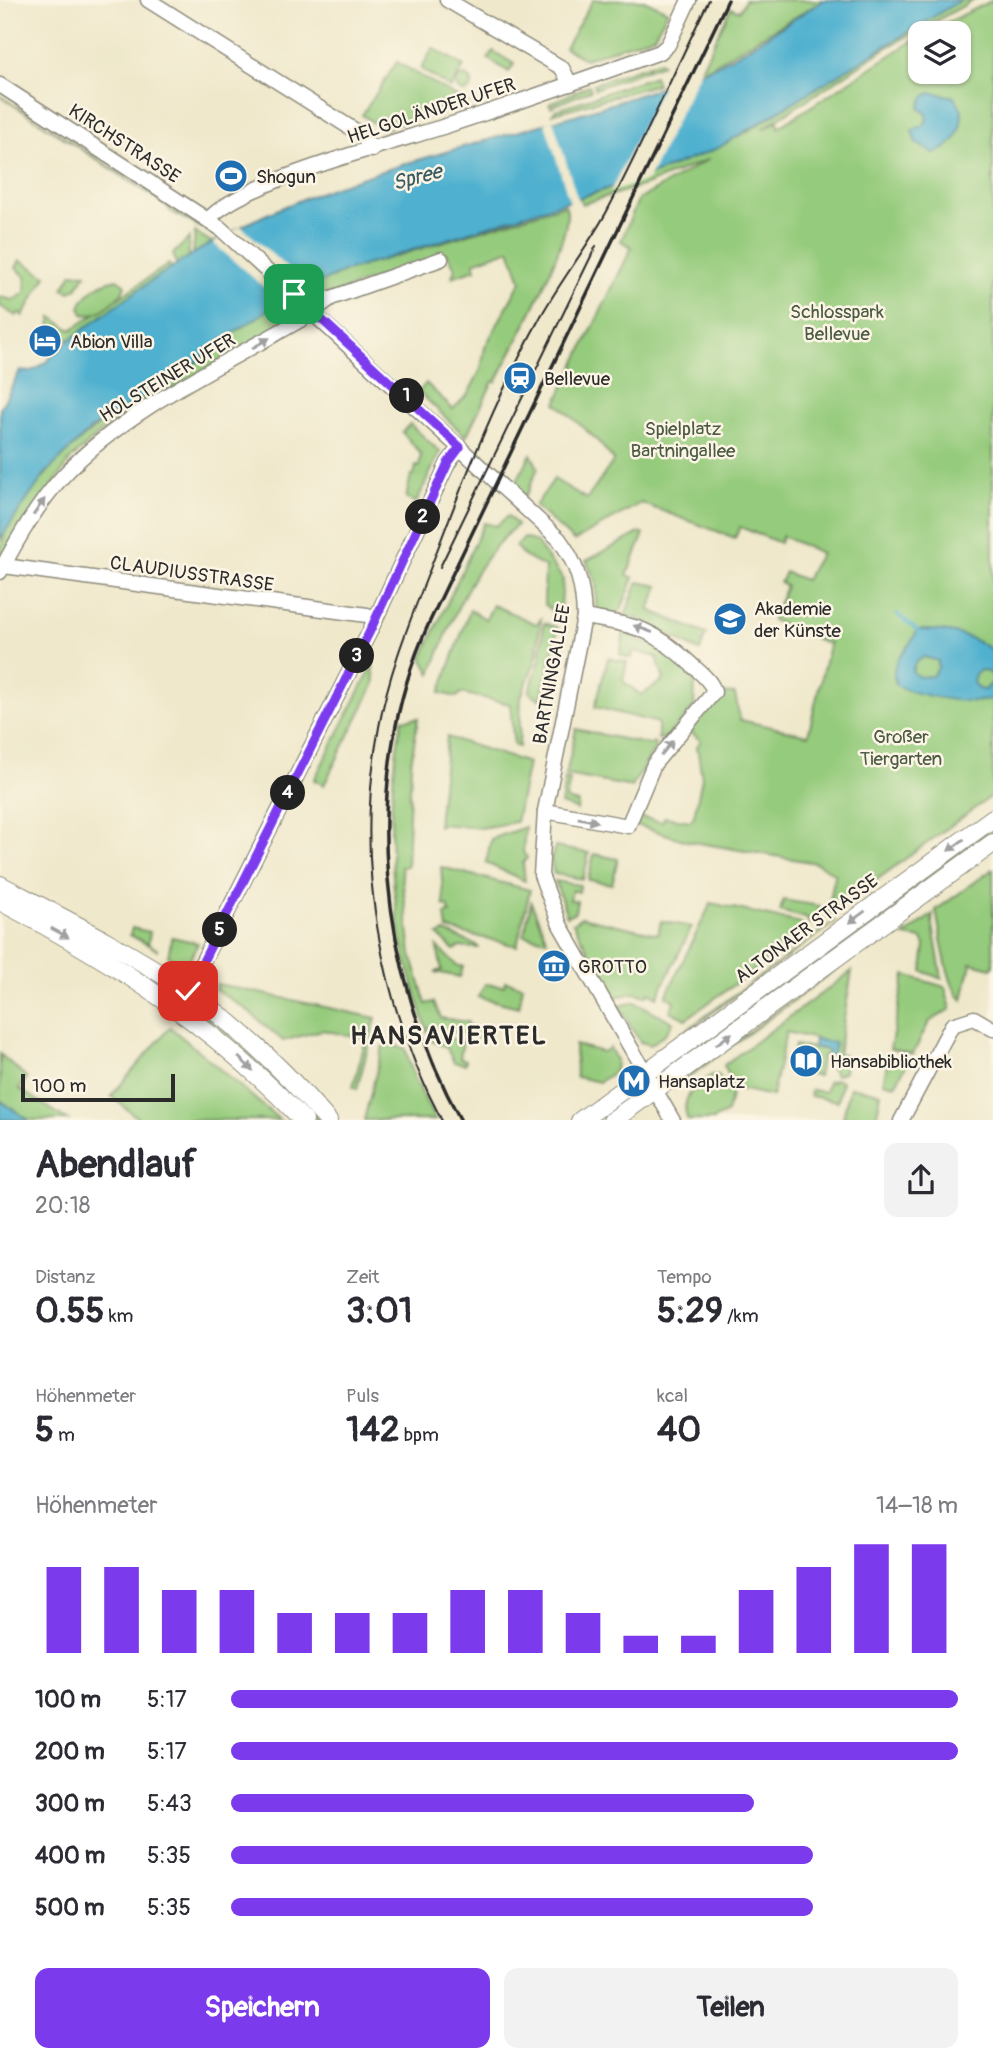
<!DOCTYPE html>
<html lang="de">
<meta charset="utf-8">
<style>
:root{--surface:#fff;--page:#f2f2f3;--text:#2b2b33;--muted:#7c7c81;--accent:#7c3aed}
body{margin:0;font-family:Pangolin,sans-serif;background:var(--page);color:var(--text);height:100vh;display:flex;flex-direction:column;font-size:26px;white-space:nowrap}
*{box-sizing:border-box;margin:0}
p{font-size:23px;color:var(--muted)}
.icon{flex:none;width:38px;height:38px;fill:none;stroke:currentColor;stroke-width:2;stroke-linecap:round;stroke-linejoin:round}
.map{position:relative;height:1120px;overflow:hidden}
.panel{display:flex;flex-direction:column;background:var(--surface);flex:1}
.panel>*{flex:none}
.controls{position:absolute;left:908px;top:21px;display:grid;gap:14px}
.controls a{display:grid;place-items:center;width:63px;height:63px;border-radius:14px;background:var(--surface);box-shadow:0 2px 5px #0004;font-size:35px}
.scale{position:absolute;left:21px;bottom:18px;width:154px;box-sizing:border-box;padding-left:7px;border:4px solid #2b2b2b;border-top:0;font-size:19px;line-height:24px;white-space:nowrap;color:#2b2b2b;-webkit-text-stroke:5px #fcf5e5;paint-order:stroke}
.pin{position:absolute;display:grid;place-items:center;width:60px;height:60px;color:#fff;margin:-30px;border-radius:14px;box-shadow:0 4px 10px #0006}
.km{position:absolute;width:35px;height:35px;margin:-18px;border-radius:50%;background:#222;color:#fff;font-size:19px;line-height:35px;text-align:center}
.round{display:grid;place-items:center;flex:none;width:74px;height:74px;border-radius:14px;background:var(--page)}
.overview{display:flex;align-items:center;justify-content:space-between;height:119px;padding:0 35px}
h1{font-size:38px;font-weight:700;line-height:52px}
.figures{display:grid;grid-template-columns:repeat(3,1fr);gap:10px;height:119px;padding:7px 35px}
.figures div{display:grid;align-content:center}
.figures b{font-size:35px;font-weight:700}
.figures small{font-size:19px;font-weight:400}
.figures p{font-size:19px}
.chart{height:196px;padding:14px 35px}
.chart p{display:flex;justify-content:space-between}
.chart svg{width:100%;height:126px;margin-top:7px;stroke:var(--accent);stroke-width:6}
.primary-button{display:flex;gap:14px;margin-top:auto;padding:14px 35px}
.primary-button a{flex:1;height:80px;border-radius:14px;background:var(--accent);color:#fff;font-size:28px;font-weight:700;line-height:80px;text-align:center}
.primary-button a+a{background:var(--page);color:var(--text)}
ul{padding:0 35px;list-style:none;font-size:23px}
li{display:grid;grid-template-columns:112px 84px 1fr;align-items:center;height:52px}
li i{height:18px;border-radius:9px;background:var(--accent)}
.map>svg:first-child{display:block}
.green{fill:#95cb7c;stroke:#607b54;stroke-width:2}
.water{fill:#50b1cf;stroke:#3e6e7d;stroke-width:2;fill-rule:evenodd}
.pier{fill:#efe8cb}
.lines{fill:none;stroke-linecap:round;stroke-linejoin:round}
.stream{stroke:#50b1cf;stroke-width:3.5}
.minor-casing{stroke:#8d8a7b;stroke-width:17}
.major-casing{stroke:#8d8a7b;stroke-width:20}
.minor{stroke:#fff;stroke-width:14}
.major{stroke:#fff;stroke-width:18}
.tram{stroke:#2b2b2b;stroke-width:2}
.rail{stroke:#2b2b2b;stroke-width:3.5}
.oneway{fill:#a0a0a0}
.route-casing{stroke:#fff;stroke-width:14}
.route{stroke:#7c3aed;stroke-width:9}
.labels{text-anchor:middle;stroke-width:5;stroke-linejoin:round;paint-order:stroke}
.street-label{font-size:19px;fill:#2b2b2b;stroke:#fcf5e5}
.poi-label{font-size:19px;fill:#2b2b2b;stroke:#fcf5e5;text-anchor:start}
.park-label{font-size:19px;fill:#4b5b43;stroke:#fcf5e5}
.water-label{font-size:21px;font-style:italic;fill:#385a64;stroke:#fcf5e5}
.district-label{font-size:26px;font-weight:bold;letter-spacing:2px;fill:#2b2b2b;stroke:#fcf5e5}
</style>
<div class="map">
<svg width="993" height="1121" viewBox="0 0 993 1121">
<rect width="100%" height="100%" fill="#fcf5e5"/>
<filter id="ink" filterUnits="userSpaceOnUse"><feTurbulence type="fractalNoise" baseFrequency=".0143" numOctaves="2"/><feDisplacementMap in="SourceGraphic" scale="14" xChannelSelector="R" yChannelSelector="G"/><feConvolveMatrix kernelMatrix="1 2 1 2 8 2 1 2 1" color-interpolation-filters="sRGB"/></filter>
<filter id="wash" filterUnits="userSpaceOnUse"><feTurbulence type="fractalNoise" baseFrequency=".00686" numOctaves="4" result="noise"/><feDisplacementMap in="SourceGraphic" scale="28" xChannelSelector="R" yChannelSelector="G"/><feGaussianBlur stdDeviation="1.57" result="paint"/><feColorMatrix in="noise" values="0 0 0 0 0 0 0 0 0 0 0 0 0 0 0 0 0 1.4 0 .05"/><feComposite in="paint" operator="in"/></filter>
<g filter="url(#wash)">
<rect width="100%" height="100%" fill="#efe8cb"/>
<g class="green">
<polygon points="593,0 644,0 668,11 654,36 585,59 565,48"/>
<polygon points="745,0 824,0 699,73 731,8 739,11"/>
<polygon points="961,0 974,0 888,47 762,129 778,121 779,127 920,36 920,72 959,72 959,33 926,33 993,0 993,795 827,916 835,874 816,863 687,841 636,825 639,817 663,822 664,817 690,821 694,816 702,778 697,746 701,741 689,731 719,693 735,694 740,720 808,735 830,641 828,644 772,620 786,586 780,583 785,572 805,580 821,553 782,536 780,543 740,527 735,538 641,503 574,541 535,506 554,479 587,499 614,460 596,439 556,403 632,247 621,241 638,200 709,159 648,184 582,204 579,198 651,175 745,133 871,52"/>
<polygon points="433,48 464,66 451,88 421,69"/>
<polygon points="493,51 514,64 509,72 488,59"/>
<polygon points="660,61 662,64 595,89 594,84"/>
<polygon points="397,62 467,103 422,114 384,130 362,115"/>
<polygon points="654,76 657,84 552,114 555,110"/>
<circle cx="464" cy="84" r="8"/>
<polygon points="589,85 591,90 551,107 549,104"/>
<path d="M0 96 167 203C175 214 207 226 220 238L170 211 166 205Z"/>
<path d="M565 205C580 228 509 355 496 382L493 381 466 437 419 392 426 383 453 409 468 394 481 369 485 347 521 281 510 249 474 262 476 269 452 277 455 268 447 253 324 297 308 287 343 272Z"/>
<polygon points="195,232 213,243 193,255"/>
<polygon points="189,238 189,258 177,265 173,254"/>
<polygon points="20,260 46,276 23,316 19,313 16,316 0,306 0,297 13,300 25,293 26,277 16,268"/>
<polygon points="169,264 171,269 69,340 50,326 52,317 71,330"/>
<polygon points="72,273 86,274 76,289 70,292 63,289"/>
<path d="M117 279 125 285C122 299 97 318 83 314L80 307C86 292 101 282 117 279Z"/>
<path d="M277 303 294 318 107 427 71 459 0 563C0 533 8 525 25 501 73 432 123 410 191 367 200 361 206 352 214 345 234 330 258 319 277 303Z"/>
<polygon points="410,424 440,452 416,503 406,498 411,475 414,475 416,466 419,467 421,454 402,432"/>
<polygon points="531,454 538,468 525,497 514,486"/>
<path d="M508 516 517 525C472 563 451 621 431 674L422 658 484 523 496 526Z"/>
<polygon points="639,533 644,534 627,575 634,578 619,614 596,611 596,582 586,561"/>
<polygon points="525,538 536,542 563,579 560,618 544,604 545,567 525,557 515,546"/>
<path d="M638 582 659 586 649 610 706 634 700 651C672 639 656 623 625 615Z"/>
<polygon points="493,605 536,624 541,619 536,659 521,697 519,747 514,745 510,704 461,693 457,697 440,693 470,610 486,619"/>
<polygon points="544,623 558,628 541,700 529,692 540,659"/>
<polygon points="624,632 665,652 695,678 694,707 666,738 658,739 658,723 595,707 608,658 627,662 623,681 641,695 664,680 657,657 634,651 631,658 620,655"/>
<polygon points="373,665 375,683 324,785 314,780"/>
<path d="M418 718 411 764 407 866 401 867 411 954 426 1004 434 1002 441 1018 468 1022 467 1025 485 1030 483 1038 429 1027 427 1031C419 1002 408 973 402 943 388 871 387 792 402 720Z"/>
<polygon points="576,729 651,745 653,742 656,746 632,787 566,775"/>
<polygon points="447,737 528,763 516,822 481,828 441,824 438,826"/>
<polygon points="565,779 570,780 566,800 578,803 577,810 561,804"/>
<polygon points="993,826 993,836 927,885 922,878"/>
<polygon points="525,827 523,852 527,858 523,863 525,881 486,863 491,839"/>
<polygon points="555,847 589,853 583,879 554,874 551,860"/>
<polygon points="594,854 618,859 612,884 588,880"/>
<polygon points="441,867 530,890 517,946 447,929 445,914 450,913 448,905 444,906"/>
<path d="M993 869V965L992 968 971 963 963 1000C947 991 940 930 936 910Z"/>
<polygon points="919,880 924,887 853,938 849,932"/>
<polygon points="555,881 580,885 579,892 572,890 570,900 577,901 575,912 567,916"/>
<polygon points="783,900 820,906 818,918 810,924 806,918 780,911"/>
<polygon points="531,902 547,940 524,935"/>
<polygon points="711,903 800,923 807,932 686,1019 670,1011 675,1001 666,996"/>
<polygon points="933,914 932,920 942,979 922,971 925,945 922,939 904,936"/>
<polygon points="581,917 658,934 661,921 692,927 657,997 649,992 646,996 636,993 614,997 573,923"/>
<polygon points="836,921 654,1056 652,1055"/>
<polygon points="132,928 150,932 148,944 158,950 130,935"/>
<polygon points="445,932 477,945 478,948 460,947 454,950 438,935"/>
<polygon points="846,934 850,940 666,1075 662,1068"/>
<polygon points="172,937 198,943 189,961 181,963 168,956"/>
<polygon points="437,947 458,966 463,966 460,977 435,972 442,970"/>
<polygon points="850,958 850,959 674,1088 674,1086"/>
<polygon points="852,971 838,1054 846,1056 844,1072 836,1075 831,1068 834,1043 786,1032 772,1096 735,1088 724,1065"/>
<polygon points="905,975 945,987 951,1009 929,1022 913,1054 890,1049"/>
<polygon points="505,981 523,986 519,1007 478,997 485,984 504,986"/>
<polygon points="217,984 376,1018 357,1089 353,1087 366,1039 322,1030 283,1041 247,1010 215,989"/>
<polygon points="635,1002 673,1022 667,1032 651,1045 640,1042 619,1006"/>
<polygon points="204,1012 241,1042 320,1120 310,1120 199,1018"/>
<polygon points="170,1027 280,1120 140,1120 111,1096"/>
<polygon points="429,1034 463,1041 460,1058 466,1060 465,1064 454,1062 446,1047 431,1041"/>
<polygon points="387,1044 405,1048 414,1077 435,1120 364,1120 383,1046"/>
<polygon points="575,1045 603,1052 610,1048 616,1060 615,1071 599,1082 576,1077"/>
<polygon points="795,1045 828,1050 827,1055 822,1055 818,1076 790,1070"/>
<polygon points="0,1054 27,1078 19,1089 68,1120 29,1120 0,1100"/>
<polygon points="888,1060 907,1064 895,1085 883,1082"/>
<path d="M712 1075H718L732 1092 727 1112 713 1120H688C679 1098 694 1086 712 1075Z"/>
<polygon points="833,1079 842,1081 838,1101 810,1096 811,1090 825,1092 828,1081 832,1082"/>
<polygon points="850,1087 881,1093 876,1120 843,1118"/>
</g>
<g class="water">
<path d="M824 0H961L718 148 651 175 343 272 282 301 215 345 193 365 91 429 45 474 0 539V409L20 371C38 377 57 349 71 339 130 294 195 248 263 216 399 154 555 130 696 74 741 56 783 25 824 0Z"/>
<path d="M931 92 954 97 962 110C962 132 955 147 934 153L916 143 912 131C919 125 927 130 927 114L919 108 923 98Z"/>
<path d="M917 630C946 629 970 634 993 651V679L990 673 981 670 975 674 973 682 978 689 985 690 993 682V698C974 707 914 695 896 685 887 657 909 654 917 630ZM924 657 938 661V668L932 676 919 677 912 671 915 663Z"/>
<polygon points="814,1039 835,1043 832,1056 827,1055 828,1050 813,1047"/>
<polygon points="0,1100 2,1102 29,1120 0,1120"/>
</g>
<g class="pier">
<polygon points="702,67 648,180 610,192 664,82"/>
<polygon points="553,120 578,200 570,203 545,123"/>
<polygon points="241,226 308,287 280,301 213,243"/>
</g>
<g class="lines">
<polyline class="stream" points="897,614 917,630"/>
</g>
</g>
<g filter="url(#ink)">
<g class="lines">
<defs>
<g id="minor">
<polyline points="148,0 362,135 372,150"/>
<polyline points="447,0 562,68 570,84"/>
<path d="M0 85 220 228 559 539C578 565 583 586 584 617L545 811 541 875 560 925 673 1121"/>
<path d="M209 219C242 181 396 142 449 125 520 102 590 77 660 52L668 45 689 0"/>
<polyline points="4,566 367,615 376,619"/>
<path d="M0 572C18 538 38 503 65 474 123 411 226 363 302 319L331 298 441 259"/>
<path d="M545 811 628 826 654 764 714 692C712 682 702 674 694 667 650 627 642 627 584 617"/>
<polyline points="179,1008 369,633 448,463 460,447"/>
<polyline points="901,1121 952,1025 974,1018 993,1029"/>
</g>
<g id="major">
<path d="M0 885C63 918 127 950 186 990 238 1026 287 1073 328 1121"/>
<path d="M0 901C117 963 212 1024 304 1121"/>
<polyline points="580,1121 993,818"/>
<polyline points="612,1121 993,843"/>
</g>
</defs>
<use href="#minor" class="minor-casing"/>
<use href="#major" class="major-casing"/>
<use href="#minor" class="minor"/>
<use href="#major" class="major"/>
<g class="tram">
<polyline points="440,567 596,246"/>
<path d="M442 1121C379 1001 354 860 379 727 390 665 416 607 438 548 468 469 500 390 541 316 561 280 586 249 606 213 643 144 674 71 709 0"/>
</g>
<path class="rail" d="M461 1121C380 973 357 780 429 623L728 0"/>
</g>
<defs><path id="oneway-solid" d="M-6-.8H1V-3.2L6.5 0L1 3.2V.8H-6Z" transform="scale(1.75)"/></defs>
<g class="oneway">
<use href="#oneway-solid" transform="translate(261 343) rotate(-30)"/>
<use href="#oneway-solid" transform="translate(39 507) rotate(-55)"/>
<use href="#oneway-solid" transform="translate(643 629) rotate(-160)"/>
<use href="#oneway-solid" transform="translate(667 748) rotate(-51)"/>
<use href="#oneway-solid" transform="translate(588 820) rotate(11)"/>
<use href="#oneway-solid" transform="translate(956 845) rotate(144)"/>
<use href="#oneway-solid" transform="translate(857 917) rotate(144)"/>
<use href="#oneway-solid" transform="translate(60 933) rotate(29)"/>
<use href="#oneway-solid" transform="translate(724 1039) rotate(-36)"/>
<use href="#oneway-solid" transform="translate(246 1064) rotate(43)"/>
</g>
</g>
<g class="lines" filter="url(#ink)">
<defs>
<polyline id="route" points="188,991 369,633 448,463 460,447 294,294"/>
</defs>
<use href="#route" class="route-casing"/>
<use href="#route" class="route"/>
</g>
<defs>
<symbol id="stadium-disc" viewBox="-11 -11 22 22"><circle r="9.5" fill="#1f6fb2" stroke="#fcf5e5"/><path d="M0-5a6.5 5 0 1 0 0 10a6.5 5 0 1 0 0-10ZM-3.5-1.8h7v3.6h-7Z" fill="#fff"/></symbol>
<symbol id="hotel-disc" viewBox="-11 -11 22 22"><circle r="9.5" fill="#1f6fb2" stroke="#fcf5e5"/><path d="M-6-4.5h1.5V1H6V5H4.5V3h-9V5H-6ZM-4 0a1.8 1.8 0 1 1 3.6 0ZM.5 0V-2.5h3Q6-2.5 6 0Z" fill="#fff"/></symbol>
<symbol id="station-disc" viewBox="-11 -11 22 22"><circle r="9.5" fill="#1f6fb2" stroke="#fcf5e5"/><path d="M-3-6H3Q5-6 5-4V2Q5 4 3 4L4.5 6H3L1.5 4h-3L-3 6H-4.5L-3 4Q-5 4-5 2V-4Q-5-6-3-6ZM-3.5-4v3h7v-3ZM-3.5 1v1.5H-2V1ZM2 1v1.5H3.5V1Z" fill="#fff"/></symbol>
<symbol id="university-disc" viewBox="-11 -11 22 22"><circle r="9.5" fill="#1f6fb2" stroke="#fcf5e5"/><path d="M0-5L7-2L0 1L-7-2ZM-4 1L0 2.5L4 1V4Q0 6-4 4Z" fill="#fff"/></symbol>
<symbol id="museum-disc" viewBox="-11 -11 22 22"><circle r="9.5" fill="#1f6fb2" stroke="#fcf5e5"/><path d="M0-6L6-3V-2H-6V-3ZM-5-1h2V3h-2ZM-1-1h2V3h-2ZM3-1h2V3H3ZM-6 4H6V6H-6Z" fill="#fff"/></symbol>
<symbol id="library-disc" viewBox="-11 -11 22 22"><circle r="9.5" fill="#1f6fb2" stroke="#fcf5e5"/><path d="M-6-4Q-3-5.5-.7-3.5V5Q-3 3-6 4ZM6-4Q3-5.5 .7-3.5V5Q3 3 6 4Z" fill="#fff"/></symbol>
<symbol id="metro-disc" viewBox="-11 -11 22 22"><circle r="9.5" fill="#1f6fb2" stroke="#fcf5e5"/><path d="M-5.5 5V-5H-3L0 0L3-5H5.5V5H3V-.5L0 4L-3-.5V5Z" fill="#fff"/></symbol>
</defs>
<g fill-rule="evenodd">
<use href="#stadium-disc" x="212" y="157" width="38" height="38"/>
<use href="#hotel-disc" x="26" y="322" width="38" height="38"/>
<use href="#station-disc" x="501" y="359" width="38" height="38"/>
<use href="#university-disc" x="711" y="600" width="38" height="38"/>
<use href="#museum-disc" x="535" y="947" width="38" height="38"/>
<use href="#library-disc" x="787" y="1042" width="38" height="38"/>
<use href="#metro-disc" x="615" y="1062" width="38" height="38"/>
</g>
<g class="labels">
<g class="street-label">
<text transform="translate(431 110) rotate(-18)" y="7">HELGOLÄNDER UFER</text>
<text transform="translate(125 143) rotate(33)" y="7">KIRCHSTRASSE</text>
<text transform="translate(167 377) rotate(-31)" y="7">HOLSTEINER UFER</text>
<text transform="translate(192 573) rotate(8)" y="7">CLAUDIUSSTRASSE</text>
<text transform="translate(551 674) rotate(-80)" y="7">BARTNINGALLEE</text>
<text transform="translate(806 928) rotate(-36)" y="7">ALTONAER STRASSE</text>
</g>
<g class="poi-label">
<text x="256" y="183">Shogun</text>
<text x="70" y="348">Abion Villa</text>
<text x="544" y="385">Bellevue</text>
<text x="754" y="615">Akademie<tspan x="754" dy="22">der Künste</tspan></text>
<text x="578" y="973">GROTTO</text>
<text x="830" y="1068">Hansabibliothek</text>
<text x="658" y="1088">Hansaplatz</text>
</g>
<g class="park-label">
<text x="837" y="318">Schlosspark<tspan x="837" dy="22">Bellevue</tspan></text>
<text x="683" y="435">Spielplatz<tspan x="683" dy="22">Bartningallee</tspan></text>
<text x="901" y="743">Großer<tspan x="901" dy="22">Tiergarten</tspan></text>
</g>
<g class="water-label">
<text transform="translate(417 177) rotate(-15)" y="7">Spree</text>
</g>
<g class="district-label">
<text x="449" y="1044">HANSAVIERTEL</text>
</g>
</g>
</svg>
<div class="controls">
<a><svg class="icon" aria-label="layers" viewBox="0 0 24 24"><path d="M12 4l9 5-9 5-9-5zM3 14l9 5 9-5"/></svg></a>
</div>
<div class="scale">100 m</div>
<div class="pin" style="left:294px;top:294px;background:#1e9e55"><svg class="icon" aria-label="arrive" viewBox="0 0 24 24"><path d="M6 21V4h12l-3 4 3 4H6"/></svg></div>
<div class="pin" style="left:188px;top:991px;background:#d93025"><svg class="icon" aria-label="check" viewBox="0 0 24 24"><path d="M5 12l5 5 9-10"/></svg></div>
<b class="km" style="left:407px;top:396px">1</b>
<b class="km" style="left:423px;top:517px">2</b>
<b class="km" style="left:357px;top:656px">3</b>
<b class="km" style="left:288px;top:793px">4</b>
<b class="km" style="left:220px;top:930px">5</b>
</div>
<section class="panel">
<div class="overview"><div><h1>Abendlauf</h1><p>20:18</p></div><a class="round"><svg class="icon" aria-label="share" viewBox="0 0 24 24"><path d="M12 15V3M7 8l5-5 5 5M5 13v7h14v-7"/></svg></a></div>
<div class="figures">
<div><p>Distanz</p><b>0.55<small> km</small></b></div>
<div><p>Zeit</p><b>3:01</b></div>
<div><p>Tempo</p><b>5:29<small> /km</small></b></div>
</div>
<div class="figures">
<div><p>Höhenmeter</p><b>5<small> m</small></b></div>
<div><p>Puls</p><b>142<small> bpm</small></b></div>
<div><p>kcal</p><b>40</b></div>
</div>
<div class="chart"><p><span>Höhenmeter</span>14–18 m</p>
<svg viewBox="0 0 160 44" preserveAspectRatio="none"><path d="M5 44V14M15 44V14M25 44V22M35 44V22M45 44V30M55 44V30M65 44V30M75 44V22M85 44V22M95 44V30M105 44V38M115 44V38M125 44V22M135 44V14M145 44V6M155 44V6"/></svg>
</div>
<ul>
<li><b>100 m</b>5:17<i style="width:100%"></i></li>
<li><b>200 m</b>5:17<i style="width:100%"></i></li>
<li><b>300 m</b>5:43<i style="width:72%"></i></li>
<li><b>400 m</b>5:35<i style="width:80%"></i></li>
<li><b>500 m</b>5:35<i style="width:80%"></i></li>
</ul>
<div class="primary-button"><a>Speichern</a><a>Teilen</a></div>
</section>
